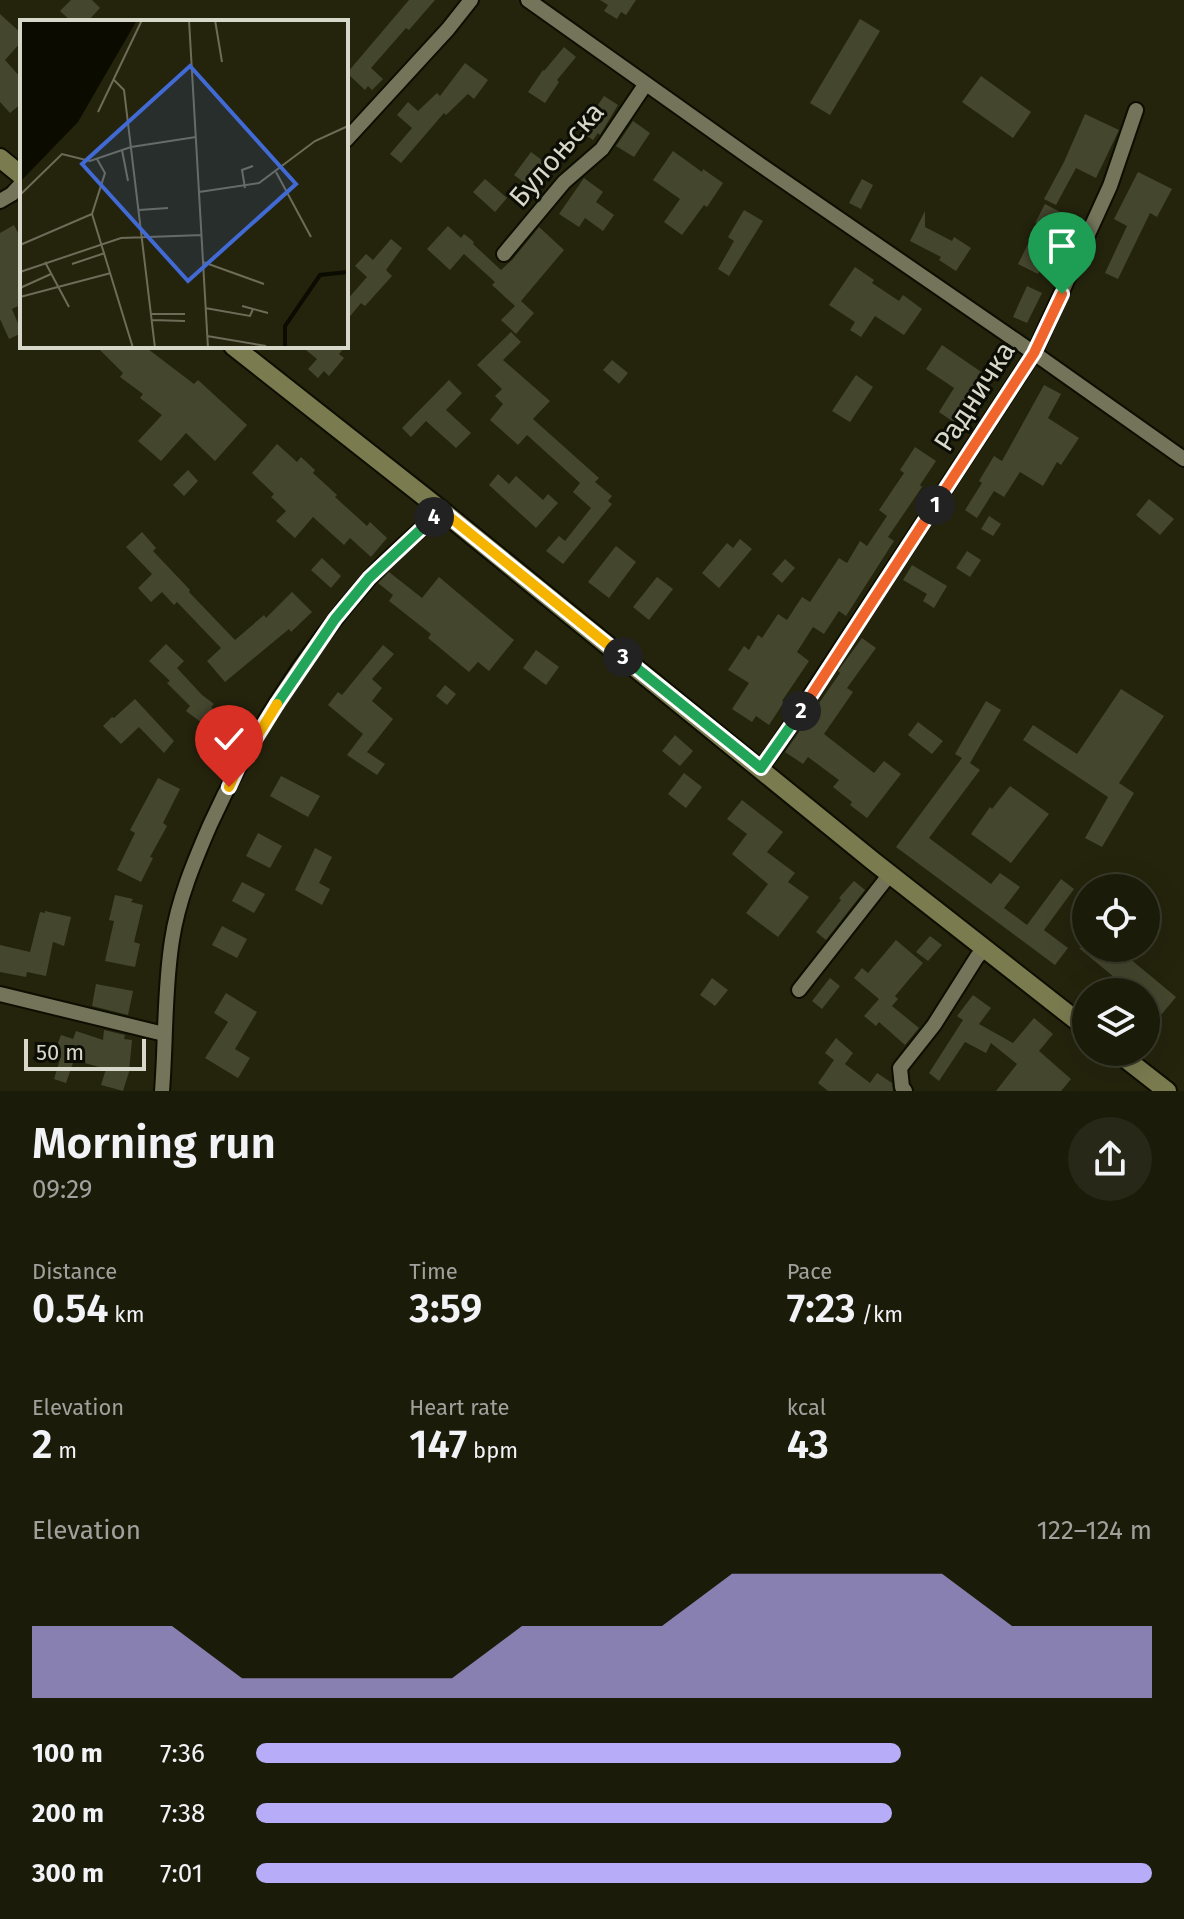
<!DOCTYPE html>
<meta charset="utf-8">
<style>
:root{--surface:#1b1b0a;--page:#282818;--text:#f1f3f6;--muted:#a0a19c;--line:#39392b;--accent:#b6acf8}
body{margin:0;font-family:"Fira Sans",sans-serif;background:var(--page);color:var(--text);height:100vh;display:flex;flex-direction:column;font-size:30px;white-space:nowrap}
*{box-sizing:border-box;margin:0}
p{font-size:26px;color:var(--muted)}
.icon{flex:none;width:44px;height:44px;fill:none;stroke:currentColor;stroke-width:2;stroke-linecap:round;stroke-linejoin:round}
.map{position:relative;height:1091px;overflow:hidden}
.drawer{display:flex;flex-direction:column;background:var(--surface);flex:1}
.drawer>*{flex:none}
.buttons{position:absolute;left:1072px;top:874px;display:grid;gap:16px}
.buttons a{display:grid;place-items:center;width:88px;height:88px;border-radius:50%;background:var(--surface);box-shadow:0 8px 32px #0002,0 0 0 2px var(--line);font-size:40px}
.scale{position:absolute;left:24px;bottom:20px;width:122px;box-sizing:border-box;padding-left:8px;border:4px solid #d7d8c9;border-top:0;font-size:22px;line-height:28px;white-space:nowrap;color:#d7d8c9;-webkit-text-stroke:6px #0c0d04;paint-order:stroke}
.pin{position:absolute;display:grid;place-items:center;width:68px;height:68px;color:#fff;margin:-82px -34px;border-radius:50% 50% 50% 0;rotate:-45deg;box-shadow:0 0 8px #0007}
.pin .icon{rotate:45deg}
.km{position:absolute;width:40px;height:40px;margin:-20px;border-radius:50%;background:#222;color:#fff;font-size:22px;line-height:40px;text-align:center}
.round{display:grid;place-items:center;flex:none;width:84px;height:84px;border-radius:42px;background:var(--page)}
.summary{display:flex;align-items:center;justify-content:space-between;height:136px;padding:0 32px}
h1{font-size:44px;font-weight:600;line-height:60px}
.stats{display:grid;grid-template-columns:repeat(3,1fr);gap:12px;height:136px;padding:8px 32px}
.stats div{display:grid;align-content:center}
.stats b{font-size:40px;font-weight:600}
.stats small{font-size:22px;font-weight:400}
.stats p{font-size:22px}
.chart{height:224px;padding:16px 32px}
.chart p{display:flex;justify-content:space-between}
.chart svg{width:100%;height:144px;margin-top:8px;fill:var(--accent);opacity:.7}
ul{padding:0 32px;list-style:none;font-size:26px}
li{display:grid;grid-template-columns:128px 96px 1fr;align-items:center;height:60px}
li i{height:20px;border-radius:10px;background:var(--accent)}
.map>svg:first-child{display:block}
.building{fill:#45462e}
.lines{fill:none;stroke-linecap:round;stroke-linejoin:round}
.street-casing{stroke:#0d0d00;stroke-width:18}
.secondary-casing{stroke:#0d0d00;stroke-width:22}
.street{stroke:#73745a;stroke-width:14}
.secondary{stroke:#7a7b4f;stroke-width:18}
.split-1-casing{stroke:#fff;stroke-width:16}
.split-2-casing{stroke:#fff;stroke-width:16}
.split-3-casing{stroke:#fff;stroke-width:16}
.split-4-casing{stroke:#fff;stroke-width:16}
.split-5-casing{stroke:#fff;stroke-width:16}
.split-6-casing{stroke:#fff;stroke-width:16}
.split-1{stroke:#f0652b;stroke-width:10}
.split-2{stroke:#f0652b;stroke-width:10}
.split-3{stroke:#22a559;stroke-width:10}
.split-4{stroke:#f5b400;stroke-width:10}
.split-5{stroke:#22a559;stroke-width:10}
.split-6{stroke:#f5b400;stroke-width:10}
.labels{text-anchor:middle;stroke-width:6;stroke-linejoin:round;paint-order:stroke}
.street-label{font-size:28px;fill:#d7d8c9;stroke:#0c0d04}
.inset-river{fill:none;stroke:#0b0b00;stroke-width:4}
.inset-road{fill:none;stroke:#6c6c58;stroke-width:2}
.view{fill:#426ad5;fill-opacity:0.15;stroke:#426ad5;stroke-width:4}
.inset-edge{fill:none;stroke:#d7d8c9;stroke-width:4}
</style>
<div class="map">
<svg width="1184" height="1091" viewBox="0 0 1184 1091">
<rect width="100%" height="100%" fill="#24240d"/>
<g class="building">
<polygon points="71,0 92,0 100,8 87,22 72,22 60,11"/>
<polygon points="409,0 435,0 409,30 406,28 371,68 383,79 372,90 368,86 365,90 347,73"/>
<polygon points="600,0 636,0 626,15 621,12 617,19 604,11 608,5"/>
<polygon points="0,14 22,34 22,41 5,60 22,79 22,103 10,113 0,102"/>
<polygon points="860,19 880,31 830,115 810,103"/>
<polygon points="564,47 576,57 557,80 559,82 545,103 528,92 543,70 544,71"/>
<polygon points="465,63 488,80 474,99 468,94 446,115 444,113 401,163 390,154 412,128 397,115 408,102 418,111 437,93 440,96"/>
<polygon points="981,76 1031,112 1013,138 962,102"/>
<polygon points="604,96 618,105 600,135 598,133 593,140 580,131"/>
<polygon points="1085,114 1119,130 1096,178 1076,168 1056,205 1044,199 1064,162"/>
<polygon points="633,121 650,133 634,157 616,146"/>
<polygon points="673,151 702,172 703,169 723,183 707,207 704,205 682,235 664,222 680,199 653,180"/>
<polygon points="531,152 551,167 534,190 514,175"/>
<polygon points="1138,172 1172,189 1157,217 1150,213 1118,279 1105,273 1127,226 1114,219"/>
<polygon points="584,178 603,192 596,202 614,215 603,231 585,218 579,227 559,214"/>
<polygon points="485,179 507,198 495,212 473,192"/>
<polygon points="862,179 873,185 861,209 849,203"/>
<polygon points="1045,204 1066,215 1052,241 1055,243 1038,274 1018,264 1038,224 1035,223"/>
<polygon points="744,210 763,221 729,276 718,269 734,241 728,237"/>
<polygon points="925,211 925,227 952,241 954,237 971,248 956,271 939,260 941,257 910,241"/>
<polygon points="14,225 22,241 22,304 12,309 22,333 9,339 0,319 0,233"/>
<polygon points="448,226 461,238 464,234 474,242 473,244 501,270 512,260 539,227 564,250 521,301 534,313 516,334 501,320 515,306 492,285 495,282 464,254 450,270 427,249"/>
<polygon points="391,239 402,248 386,270 392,276 365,306 361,303 346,321 346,301 367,277 355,266 366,254 373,260"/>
<polygon points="855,267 874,280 872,283 899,301 903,295 922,309 904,335 875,316 861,337 850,330 855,322 829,305"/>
<polygon points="1027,286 1042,293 1027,323 1013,317"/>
<polygon points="511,332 521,342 503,360 550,401 533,419 599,478 595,482 612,496 608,501 612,504 563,564 546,551 559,536 565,541 591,508 573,492 580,483 527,435 518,445 490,420 503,404 495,396 502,389 477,365"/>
<polygon points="942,345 990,378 958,425 939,412 954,388 926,369"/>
<polygon points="96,346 144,346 194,384 198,380 247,425 215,461 186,433 161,461 138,441 162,415 140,398 143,394 120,377 123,373"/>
<polygon points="301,346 346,346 339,354 344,358 329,376 324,371 318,378 308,369 317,359"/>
<polygon points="612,360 628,373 619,384 603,370"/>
<polygon points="856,375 873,387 850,422 832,411"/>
<polygon points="449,380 462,393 446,410 471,433 456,448 426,421 411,437 402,428"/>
<polygon points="1044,385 1061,394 1048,418 1079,438 1061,465 1057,462 1043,486 1020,472 1004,497 994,491 977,518 965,510 982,483 979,481 994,456 1002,461"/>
<polygon points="277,444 297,462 301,457 315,470 313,473 337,495 335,497 367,526 370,522 387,538 371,557 350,538 344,545 313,517 295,538 276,521 286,511 271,497 274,494 252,473"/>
<polygon points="915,447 936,461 920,485 922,487 888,537 894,541 846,616 839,611 824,634 813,627 797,652 809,661 782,701 784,702 769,725 756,716 752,722 732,709 749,683 728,670 744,646 749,650 758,635 762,638 778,614 787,620 802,597 810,602 839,558 847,563 860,541 867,546 887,516 879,510 904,473 900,470"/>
<polygon points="188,470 198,481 184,496 173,485"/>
<polygon points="498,474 509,484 516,476 543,500 548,494 558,503 536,528 489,485"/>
<polygon points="1149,499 1174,519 1160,535 1136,515"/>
<polygon points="989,516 1001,524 993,536 981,529"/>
<polygon points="142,532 156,548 153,551 190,590 189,592 235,640 264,615 266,618 292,592 312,612 291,632 289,629 225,682 207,661 221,648 177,602 174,605 162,592 151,602 138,588 152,574 126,547"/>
<polygon points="740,539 752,549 719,588 702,573 727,543 733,548"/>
<polygon points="616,546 636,562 609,598 588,582"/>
<polygon points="967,551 981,560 970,577 956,568"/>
<polygon points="322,558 341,576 331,588 311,570"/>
<polygon points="785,559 795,568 782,583 772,574"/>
<polygon points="912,565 947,586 934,608 923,601 927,594 903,580"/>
<polygon points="389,572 422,598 439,577 514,640 489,671 478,662 469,672 428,638 431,634 389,601 393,595 378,583"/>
<polygon points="657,577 673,589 649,620 633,607"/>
<polygon points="862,638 876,648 847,688 853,692 824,734 874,773 884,761 901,774 867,818 850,805 852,802 833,787 839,780 808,757 803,764 785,752 840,673 838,671"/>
<polygon points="166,644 184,661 177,668 202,695 214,704 211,707 221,715 210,729 186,711 190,706 167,683 170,681 149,661"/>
<polygon points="383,645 394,654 372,679 382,688 372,701 393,719 367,752 385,764 377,775 347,755 363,734 328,705 338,692 342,695"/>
<polygon points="536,650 559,667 546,685 523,668"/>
<polygon points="445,685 456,694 447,705 436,696"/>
<polygon points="1121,689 1164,716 1119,783 1134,793 1102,847 1085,838 1108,797 1023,740 1033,725 1077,754"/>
<polygon points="135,699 174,741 164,753 139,727 121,744 103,726 112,717 114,718"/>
<polygon points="986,701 1001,710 970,763 980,770 929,838 991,884 1000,873 1020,887 1004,908 1027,925 1061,879 1074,889 1044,930 1068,948 1055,965 896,847 962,758 955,754"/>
<polygon points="918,722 943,741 932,754 908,735"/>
<polygon points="675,735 693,751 680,766 662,751"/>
<polygon points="684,773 702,787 686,808 668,794"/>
<polygon points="281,776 320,796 308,817 270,796"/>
<polygon points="158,778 180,789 163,823 167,826 150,857 153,858 141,882 117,870 135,833 130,830"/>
<polygon points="1010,786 1049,814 1011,863 971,834 990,807 992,809"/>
<polygon points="742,800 783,832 767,852 795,873 788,882 809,897 778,937 746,913 768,884 732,854 747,834 727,819"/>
<polygon points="258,833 282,846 270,868 246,856"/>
<polygon points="315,848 332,857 319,883 330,889 322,905 295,890"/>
<polygon points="854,881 865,890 826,940 816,932 841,900 839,898"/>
<polygon points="242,882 265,894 254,913 232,901"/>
<polygon points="115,895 133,899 131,902 143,905 134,942 140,944 135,967 105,961 114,921 109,920"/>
<polygon points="45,911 71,917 64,946 53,942 46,976 27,972 26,977 0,972 0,945 30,952 40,912 45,913"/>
<polygon points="222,926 247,939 237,958 212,945"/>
<polygon points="930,936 942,945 928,961 916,952"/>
<polygon points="896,940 923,963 895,996 898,999 892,1006 919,1028 905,1045 879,1022 876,1026 864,1016 879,999 854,978 862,968 868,973"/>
<polygon points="1079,948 1117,948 1176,997 1161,1015 1146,1003 1146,992 1132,992"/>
<polygon points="712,978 728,990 715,1006 700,995"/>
<polygon points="830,978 840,986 822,1009 812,1001"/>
<polygon points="96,984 133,991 128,1015 92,1006"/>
<polygon points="226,993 257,1012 235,1049 250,1058 238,1078 205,1058 228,1022 214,1013"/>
<polygon points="973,995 991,1008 979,1024 1013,1043 1034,1018 1053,1034 1039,1051 1071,1079 1061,1091 996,1091 1017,1064 991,1043 986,1053 965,1042 939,1081 929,1073 963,1020 957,1016"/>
<polygon points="104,1030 125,1035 124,1039 132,1040 129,1072 123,1091 101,1085 106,1069 74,1060 66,1083 54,1079 61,1056 54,1054 61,1035 73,1039 76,1031 103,1040"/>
<polygon points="836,1038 853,1053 845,1064 870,1083 877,1073 892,1083 893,1091 828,1091 818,1083 834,1060 825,1053"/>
</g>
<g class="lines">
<defs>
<g id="street">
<polyline points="528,0 752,159 1034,353 1184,459"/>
<polyline points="346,140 448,29 471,0"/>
<polyline points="0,201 12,194 22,183"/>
<polyline points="504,254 564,182 602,149 645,85"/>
<polyline points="761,768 775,749 1034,353 1110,186 1136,110"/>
<polyline points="799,990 890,874"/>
<polyline points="0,994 164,1034"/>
<path d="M162 1091C166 1041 164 990 172 940 178 900 194 862 210 825 249 739 304 653 367 581 386 559 410 539 432 519L440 509"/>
<polyline points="905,1091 902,1087 900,1068 934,1025 977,957 985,948"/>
</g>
<g id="secondary">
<polyline points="0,158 22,176"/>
<polyline points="233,346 440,509 873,861 1086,1028"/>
<polyline points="1117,1052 1167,1091"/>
</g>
</defs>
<use href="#street" class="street-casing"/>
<use href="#secondary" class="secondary-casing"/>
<use href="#street" class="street"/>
<use href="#secondary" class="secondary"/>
</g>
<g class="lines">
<defs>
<polyline id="split-1" points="935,505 1034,353 1062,294"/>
<polyline id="split-2" points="801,711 935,505"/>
<polyline id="split-3" points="623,657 761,768 801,711"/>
<polyline id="split-4" points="434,517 440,509 623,657"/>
<polyline id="split-5" points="277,704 335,619 369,578 434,517"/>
<polyline id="split-6" points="229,787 238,767 277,704"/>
</defs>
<use href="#split-1" class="split-1-casing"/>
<use href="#split-2" class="split-2-casing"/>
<use href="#split-3" class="split-3-casing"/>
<use href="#split-4" class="split-4-casing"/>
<use href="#split-5" class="split-5-casing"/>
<use href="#split-6" class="split-6-casing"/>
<use href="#split-1" class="split-1"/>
<use href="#split-2" class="split-2"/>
<use href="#split-3" class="split-3"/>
<use href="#split-4" class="split-4"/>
<use href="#split-5" class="split-5"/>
<use href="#split-6" class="split-6"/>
</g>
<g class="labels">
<g class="street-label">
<text transform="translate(556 154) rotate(-49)" y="10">Булоњска</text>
<text transform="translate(974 396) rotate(-57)" y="10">Радничка</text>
</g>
</g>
<g transform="translate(20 20)">
<rect width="328" height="328" fill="#24240d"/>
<path d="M0 0H117L58 102 0 162Z" fill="#0b0b00"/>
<path class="inset-river" d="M265 328V306L300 255 328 252"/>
<path class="inset-road" d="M169 0 188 328M195 0 202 42M94 60 104 70 135 328M78 92 122 0M102 130 108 161M256 152 291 217M225 168 222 150 233 146M179 172 239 163 295 121 328 106M0 175 42 134 70 141 111 127 176 117M119 190 148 188M72 194 113 328M0 225 72 194 85 153 77 139M25 242 49 287M183 242 244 264M52 244 85 233M0 252 101 218 182 215M0 268 31 254M0 277 91 253M222 286 248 293M185 288 230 296 233 289M131 294H165M131 300 165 301M187 316 246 326"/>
<path class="view" d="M170 46 276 164 168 261 62 144Z"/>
<rect width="328" height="328" class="inset-edge"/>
</g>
</svg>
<div class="buttons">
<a><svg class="icon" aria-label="locate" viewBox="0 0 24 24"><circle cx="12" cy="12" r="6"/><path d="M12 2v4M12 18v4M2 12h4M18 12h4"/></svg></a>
<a><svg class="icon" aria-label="layers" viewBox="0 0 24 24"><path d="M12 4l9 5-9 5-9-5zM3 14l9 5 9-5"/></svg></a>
</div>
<div class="scale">50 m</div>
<div class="pin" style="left:1062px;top:294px;background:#1e9e55"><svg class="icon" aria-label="arrive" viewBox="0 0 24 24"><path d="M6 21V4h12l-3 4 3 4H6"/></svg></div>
<div class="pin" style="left:229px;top:787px;background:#d93025"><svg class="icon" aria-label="check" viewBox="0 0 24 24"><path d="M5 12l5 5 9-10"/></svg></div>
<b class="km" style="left:935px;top:505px">1</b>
<b class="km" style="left:801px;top:711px">2</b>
<b class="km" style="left:623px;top:657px">3</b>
<b class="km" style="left:434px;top:517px">4</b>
</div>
<section class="drawer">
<div class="summary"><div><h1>Morning run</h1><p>09:29</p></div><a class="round"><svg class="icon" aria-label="share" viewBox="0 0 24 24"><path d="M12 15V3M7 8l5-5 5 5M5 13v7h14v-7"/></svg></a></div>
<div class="stats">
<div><p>Distance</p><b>0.54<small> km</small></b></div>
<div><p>Time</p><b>3:59</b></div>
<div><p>Pace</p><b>7:23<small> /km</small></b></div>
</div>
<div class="stats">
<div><p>Elevation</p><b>2<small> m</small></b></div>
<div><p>Heart rate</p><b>147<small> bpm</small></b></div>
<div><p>kcal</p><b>43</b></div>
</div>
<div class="chart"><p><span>Elevation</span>122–124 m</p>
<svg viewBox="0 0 160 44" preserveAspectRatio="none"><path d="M0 44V22L10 22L20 22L30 38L40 38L50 38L60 38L70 22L80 22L90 22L100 6L110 6L120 6L130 6L140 22L150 22L160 22V44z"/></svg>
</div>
<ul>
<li><b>100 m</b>7:36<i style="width:72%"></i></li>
<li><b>200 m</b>7:38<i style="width:71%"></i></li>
<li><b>300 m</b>7:01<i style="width:100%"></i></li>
</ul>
</section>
